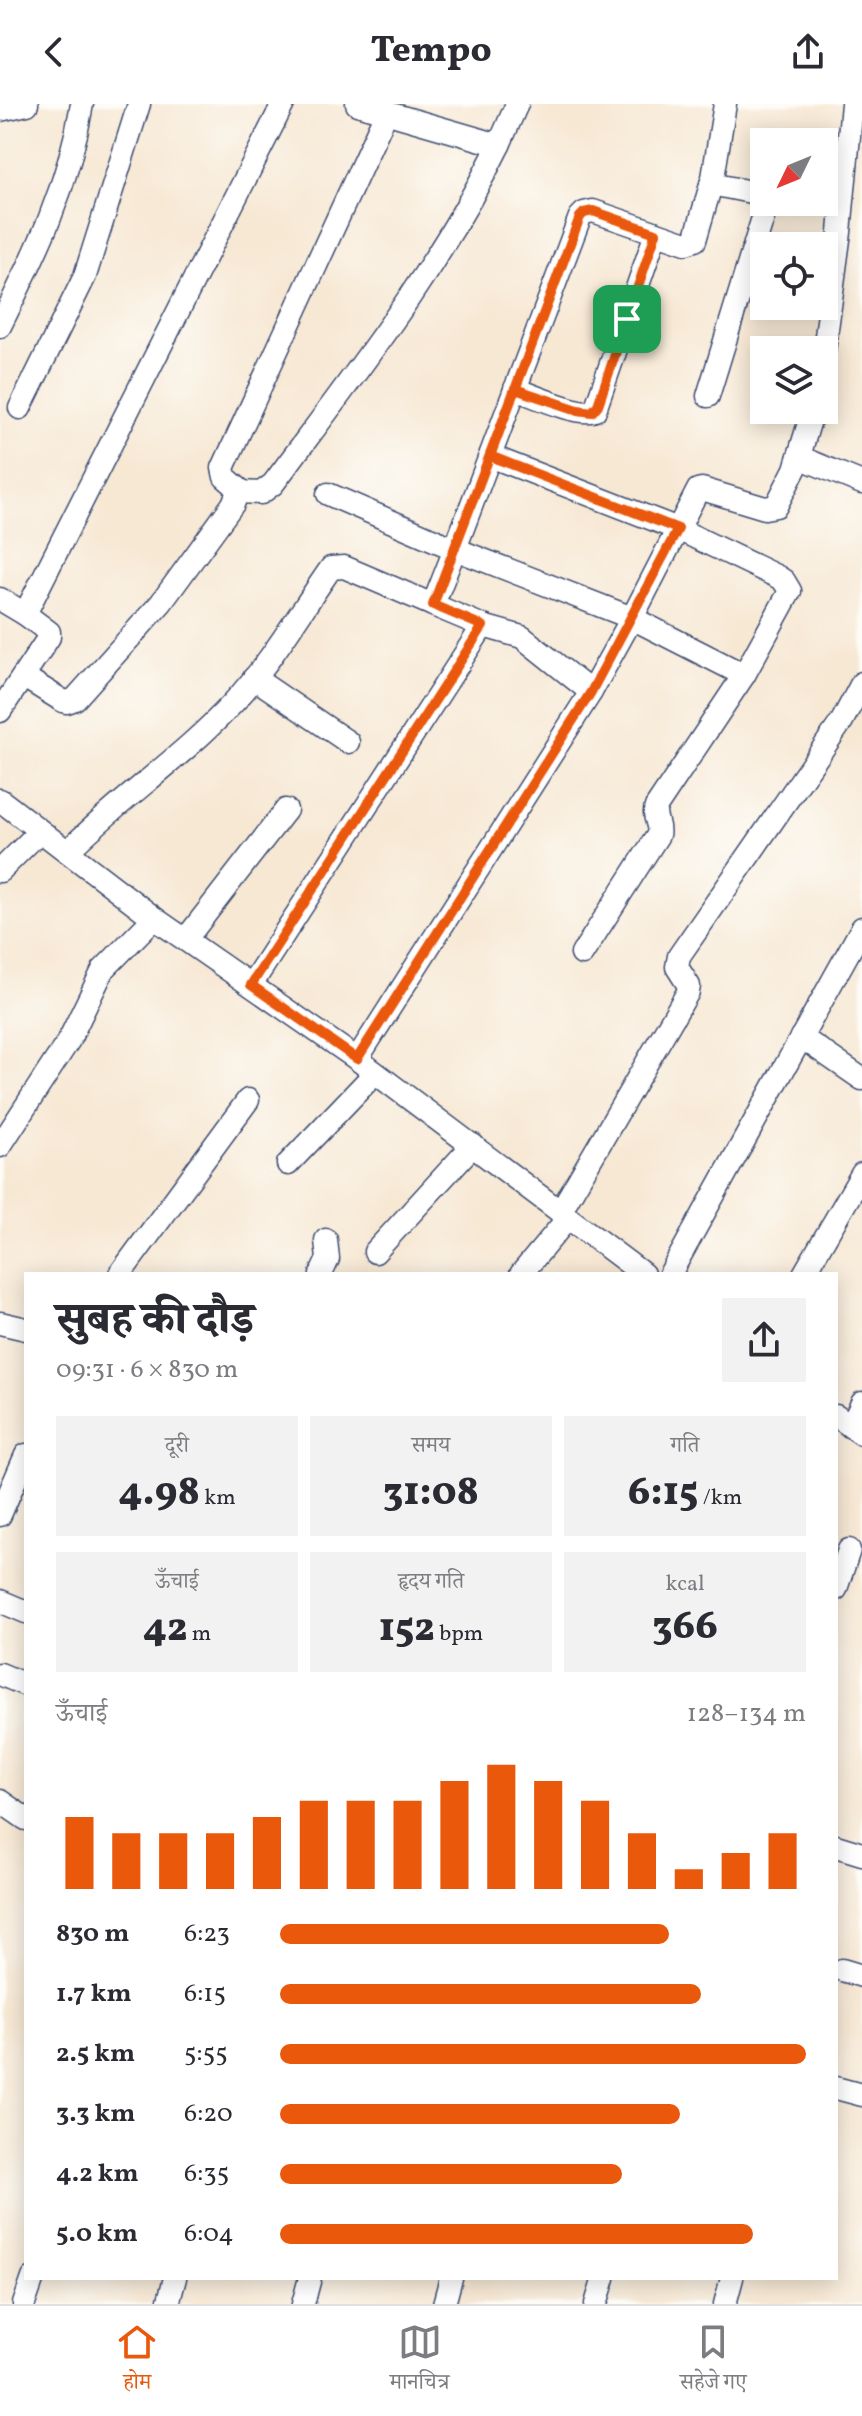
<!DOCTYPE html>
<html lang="hi">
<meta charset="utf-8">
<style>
:root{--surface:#fff;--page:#f2f2f3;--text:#2b2b33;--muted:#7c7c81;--line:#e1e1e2;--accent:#ea580c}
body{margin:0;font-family:Vollkorn,"Noto Serif Devanagari",serif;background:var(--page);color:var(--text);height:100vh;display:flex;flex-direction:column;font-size:30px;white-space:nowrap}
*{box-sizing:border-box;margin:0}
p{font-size:26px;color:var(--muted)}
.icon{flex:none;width:44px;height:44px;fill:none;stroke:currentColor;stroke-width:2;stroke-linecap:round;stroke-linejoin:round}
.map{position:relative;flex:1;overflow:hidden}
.drawer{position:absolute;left:24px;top:1168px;width:814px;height:1008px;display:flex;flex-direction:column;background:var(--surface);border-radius:0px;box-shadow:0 4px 20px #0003}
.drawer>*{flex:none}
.needle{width:52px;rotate:227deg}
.fabs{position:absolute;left:750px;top:24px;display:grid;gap:16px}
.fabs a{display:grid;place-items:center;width:88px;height:88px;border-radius:0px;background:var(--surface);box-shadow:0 4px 20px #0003;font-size:40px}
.pin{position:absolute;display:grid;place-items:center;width:68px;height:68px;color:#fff;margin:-34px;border-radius:16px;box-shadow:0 4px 12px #0006}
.round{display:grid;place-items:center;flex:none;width:84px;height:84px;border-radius:0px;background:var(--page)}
.overview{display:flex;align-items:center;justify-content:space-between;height:136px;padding:0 32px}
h1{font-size:44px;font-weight:800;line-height:60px}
.stats{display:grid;grid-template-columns:repeat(3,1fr);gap:12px;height:136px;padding:8px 32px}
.stats div{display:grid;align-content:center;border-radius:0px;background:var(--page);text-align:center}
.stats b{font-size:40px;font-weight:800}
.stats small{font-size:22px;font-weight:400}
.stats p{font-size:22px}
.chart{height:224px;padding:16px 32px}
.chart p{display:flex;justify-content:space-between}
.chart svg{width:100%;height:144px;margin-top:8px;stroke:var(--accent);stroke-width:6}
ul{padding:0 32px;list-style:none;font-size:26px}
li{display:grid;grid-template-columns:128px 96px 1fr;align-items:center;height:60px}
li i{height:20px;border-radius:10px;background:var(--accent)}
header{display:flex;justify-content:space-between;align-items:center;height:104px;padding:0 32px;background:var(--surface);font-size:36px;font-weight:800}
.menu{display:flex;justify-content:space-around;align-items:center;height:112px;border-top:2px solid var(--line);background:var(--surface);font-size:22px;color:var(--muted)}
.menu a{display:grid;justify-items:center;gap:4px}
.menu .on{color:var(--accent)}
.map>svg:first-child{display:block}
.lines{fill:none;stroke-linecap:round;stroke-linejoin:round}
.minor-casing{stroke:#3c4b70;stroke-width:25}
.minor{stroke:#fff;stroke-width:22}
.route-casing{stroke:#fff;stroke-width:16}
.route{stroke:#ea580c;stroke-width:10}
</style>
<header><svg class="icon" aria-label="back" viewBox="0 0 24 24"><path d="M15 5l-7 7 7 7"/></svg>Tempo<svg class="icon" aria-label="share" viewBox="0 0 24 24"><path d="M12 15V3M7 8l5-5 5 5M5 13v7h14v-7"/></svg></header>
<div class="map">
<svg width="862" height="2200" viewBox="0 0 862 2200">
<rect width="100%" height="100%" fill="#fdfcf7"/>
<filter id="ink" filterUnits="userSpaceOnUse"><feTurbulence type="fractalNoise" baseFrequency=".0125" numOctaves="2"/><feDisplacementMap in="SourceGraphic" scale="16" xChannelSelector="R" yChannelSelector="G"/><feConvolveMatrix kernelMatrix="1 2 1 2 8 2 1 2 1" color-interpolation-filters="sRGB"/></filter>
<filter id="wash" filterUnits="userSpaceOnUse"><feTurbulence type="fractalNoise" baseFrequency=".006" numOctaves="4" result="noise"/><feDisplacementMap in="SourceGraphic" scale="32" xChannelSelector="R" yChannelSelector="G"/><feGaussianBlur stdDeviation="1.8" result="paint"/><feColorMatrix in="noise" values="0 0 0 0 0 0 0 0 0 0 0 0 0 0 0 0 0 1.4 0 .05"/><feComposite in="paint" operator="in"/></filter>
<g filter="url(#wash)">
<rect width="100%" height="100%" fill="#f7e8d4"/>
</g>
<g filter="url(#ink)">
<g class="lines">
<defs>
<g id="minor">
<polyline points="357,0 499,41 517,0"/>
<polyline points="0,6 27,0"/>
<polyline points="711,80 756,89 764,96"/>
<path d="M0 222C37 147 68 84 82 0"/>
<polyline points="824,247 840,128 852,0"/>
<path d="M515 285C532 291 581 313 595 306L656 129"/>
<polyline points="708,292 766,104 765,98"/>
<polyline points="20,304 85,172 139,0"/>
<path d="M490 352 678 425 778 473 784 477 790 487 744 571 656 703C652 713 661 721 658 731L582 850"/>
<polyline points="799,353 862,379"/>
<path d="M239 388 261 389 273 380C354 271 439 164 499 41"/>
<polyline points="328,390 455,445 580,113 584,109 593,107 686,139 695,136 713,74 725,0"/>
<polyline points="0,495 25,510"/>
<polyline points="24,573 63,597 67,598 75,595 161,499 233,400 239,385 225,373 223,364 386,9"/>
<polyline points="254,574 348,638"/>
<polyline points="591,588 522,533 483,522 433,501 455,445 632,514 698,386 702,385 765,404 776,402 795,365 813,306"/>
<polyline points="0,607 49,533 49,528 25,510 283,0"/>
<polyline points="0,696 154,814 357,955 643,1170"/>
<path d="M68 747C120 695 183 653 233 599 270 560 300 508 331 464L344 463 433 501"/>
<polyline points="0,767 40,727"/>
<polyline points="186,835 286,706"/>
<polyline points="251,881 483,522"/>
<polyline points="801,933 862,975"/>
<polyline points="357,955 591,588 632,514 744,571"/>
<polyline points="0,1042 69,936 103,866 154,814"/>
<polyline points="288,1060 375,969"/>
<polyline points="560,1108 688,888 689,882 677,863 679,852 842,617 862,579"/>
<polyline points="375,1148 473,1041"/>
<polyline points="120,1170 248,996"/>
<polyline points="321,1170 328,1155 326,1136"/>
<polyline points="521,1170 568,1114"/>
<polyline points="670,1170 862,824"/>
<polyline points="804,1170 862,1070"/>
<polyline points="0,1219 26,1225"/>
<polyline points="836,1312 862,1330"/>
<polyline points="851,1323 862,1299"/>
<polyline points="0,1411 26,1351"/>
<polyline points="836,1485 849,1446"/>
<polyline points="0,1497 26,1508"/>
<polyline points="0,1570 26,1581"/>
<polyline points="0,1697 26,1715"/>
<polyline points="836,1742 862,1750"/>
<polyline points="842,1866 862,1872"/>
<polyline points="836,1984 862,1991"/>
<polyline points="24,2200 33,2174"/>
<polyline points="168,2200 175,2174"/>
<polyline points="303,2200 310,2174"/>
<polyline points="444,2200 451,2174"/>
<polyline points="596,2200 604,2174"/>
<polyline points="725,2200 732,2174"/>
</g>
</defs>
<use href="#minor" class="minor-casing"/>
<use href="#minor" class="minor"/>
</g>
</g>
<g class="lines" filter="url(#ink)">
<defs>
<polyline id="route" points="627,215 598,301 592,308 578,306 515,285 433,501 483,522 251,881 357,955 591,588 678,425 490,352 580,113 584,109 593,107 656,129 627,215"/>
</defs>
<use href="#route" class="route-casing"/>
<use href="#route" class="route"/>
</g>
</svg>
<div class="fabs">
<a><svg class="needle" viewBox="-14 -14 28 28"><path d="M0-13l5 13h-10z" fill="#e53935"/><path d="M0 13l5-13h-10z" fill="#7c7c81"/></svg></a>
<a><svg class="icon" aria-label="locate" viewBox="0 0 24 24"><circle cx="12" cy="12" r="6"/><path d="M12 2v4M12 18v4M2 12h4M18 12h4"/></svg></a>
<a><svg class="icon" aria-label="layers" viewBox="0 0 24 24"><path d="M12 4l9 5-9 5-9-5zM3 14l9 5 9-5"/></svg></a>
</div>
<div class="pin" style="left:627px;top:215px;background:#1e9e55"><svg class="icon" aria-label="arrive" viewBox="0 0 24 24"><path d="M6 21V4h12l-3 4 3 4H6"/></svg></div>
<section class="drawer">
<div class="overview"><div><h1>सुबह की दौड़</h1><p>09:31 · 6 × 830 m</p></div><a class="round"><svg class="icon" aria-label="share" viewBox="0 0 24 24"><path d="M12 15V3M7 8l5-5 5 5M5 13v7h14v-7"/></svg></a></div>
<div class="stats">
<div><p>दूरी</p><b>4.98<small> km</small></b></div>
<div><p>समय</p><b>31:08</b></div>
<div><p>गति</p><b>6:15<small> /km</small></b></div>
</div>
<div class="stats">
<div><p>ऊँचाई</p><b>42<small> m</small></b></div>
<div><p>हृदय गति</p><b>152<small> bpm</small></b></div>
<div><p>kcal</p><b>366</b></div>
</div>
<div class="chart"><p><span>ऊँचाई</span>128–134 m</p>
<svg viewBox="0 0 160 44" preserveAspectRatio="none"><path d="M5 44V22M15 44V27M25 44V27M35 44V27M45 44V22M55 44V17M65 44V17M75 44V17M85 44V11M95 44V6M105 44V11M115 44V17M125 44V27M135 44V38M145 44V33M155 44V27"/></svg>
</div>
<ul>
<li><b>830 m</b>6:23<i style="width:74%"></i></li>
<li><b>1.7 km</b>6:15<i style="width:80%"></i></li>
<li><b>2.5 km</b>5:55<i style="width:100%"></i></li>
<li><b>3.3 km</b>6:20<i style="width:76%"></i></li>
<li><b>4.2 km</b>6:35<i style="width:65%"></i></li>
<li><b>5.0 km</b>6:04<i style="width:90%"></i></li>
</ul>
</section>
</div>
<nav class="menu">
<a class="on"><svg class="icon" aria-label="home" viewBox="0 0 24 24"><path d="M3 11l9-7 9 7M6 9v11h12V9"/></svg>होम</a>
<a><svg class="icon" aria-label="map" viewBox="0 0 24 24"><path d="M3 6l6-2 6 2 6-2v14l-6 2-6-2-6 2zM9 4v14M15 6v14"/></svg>मानचित्र</a>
<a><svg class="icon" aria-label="saved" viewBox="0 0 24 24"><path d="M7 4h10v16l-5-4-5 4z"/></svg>सहेजे गए</a>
</nav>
